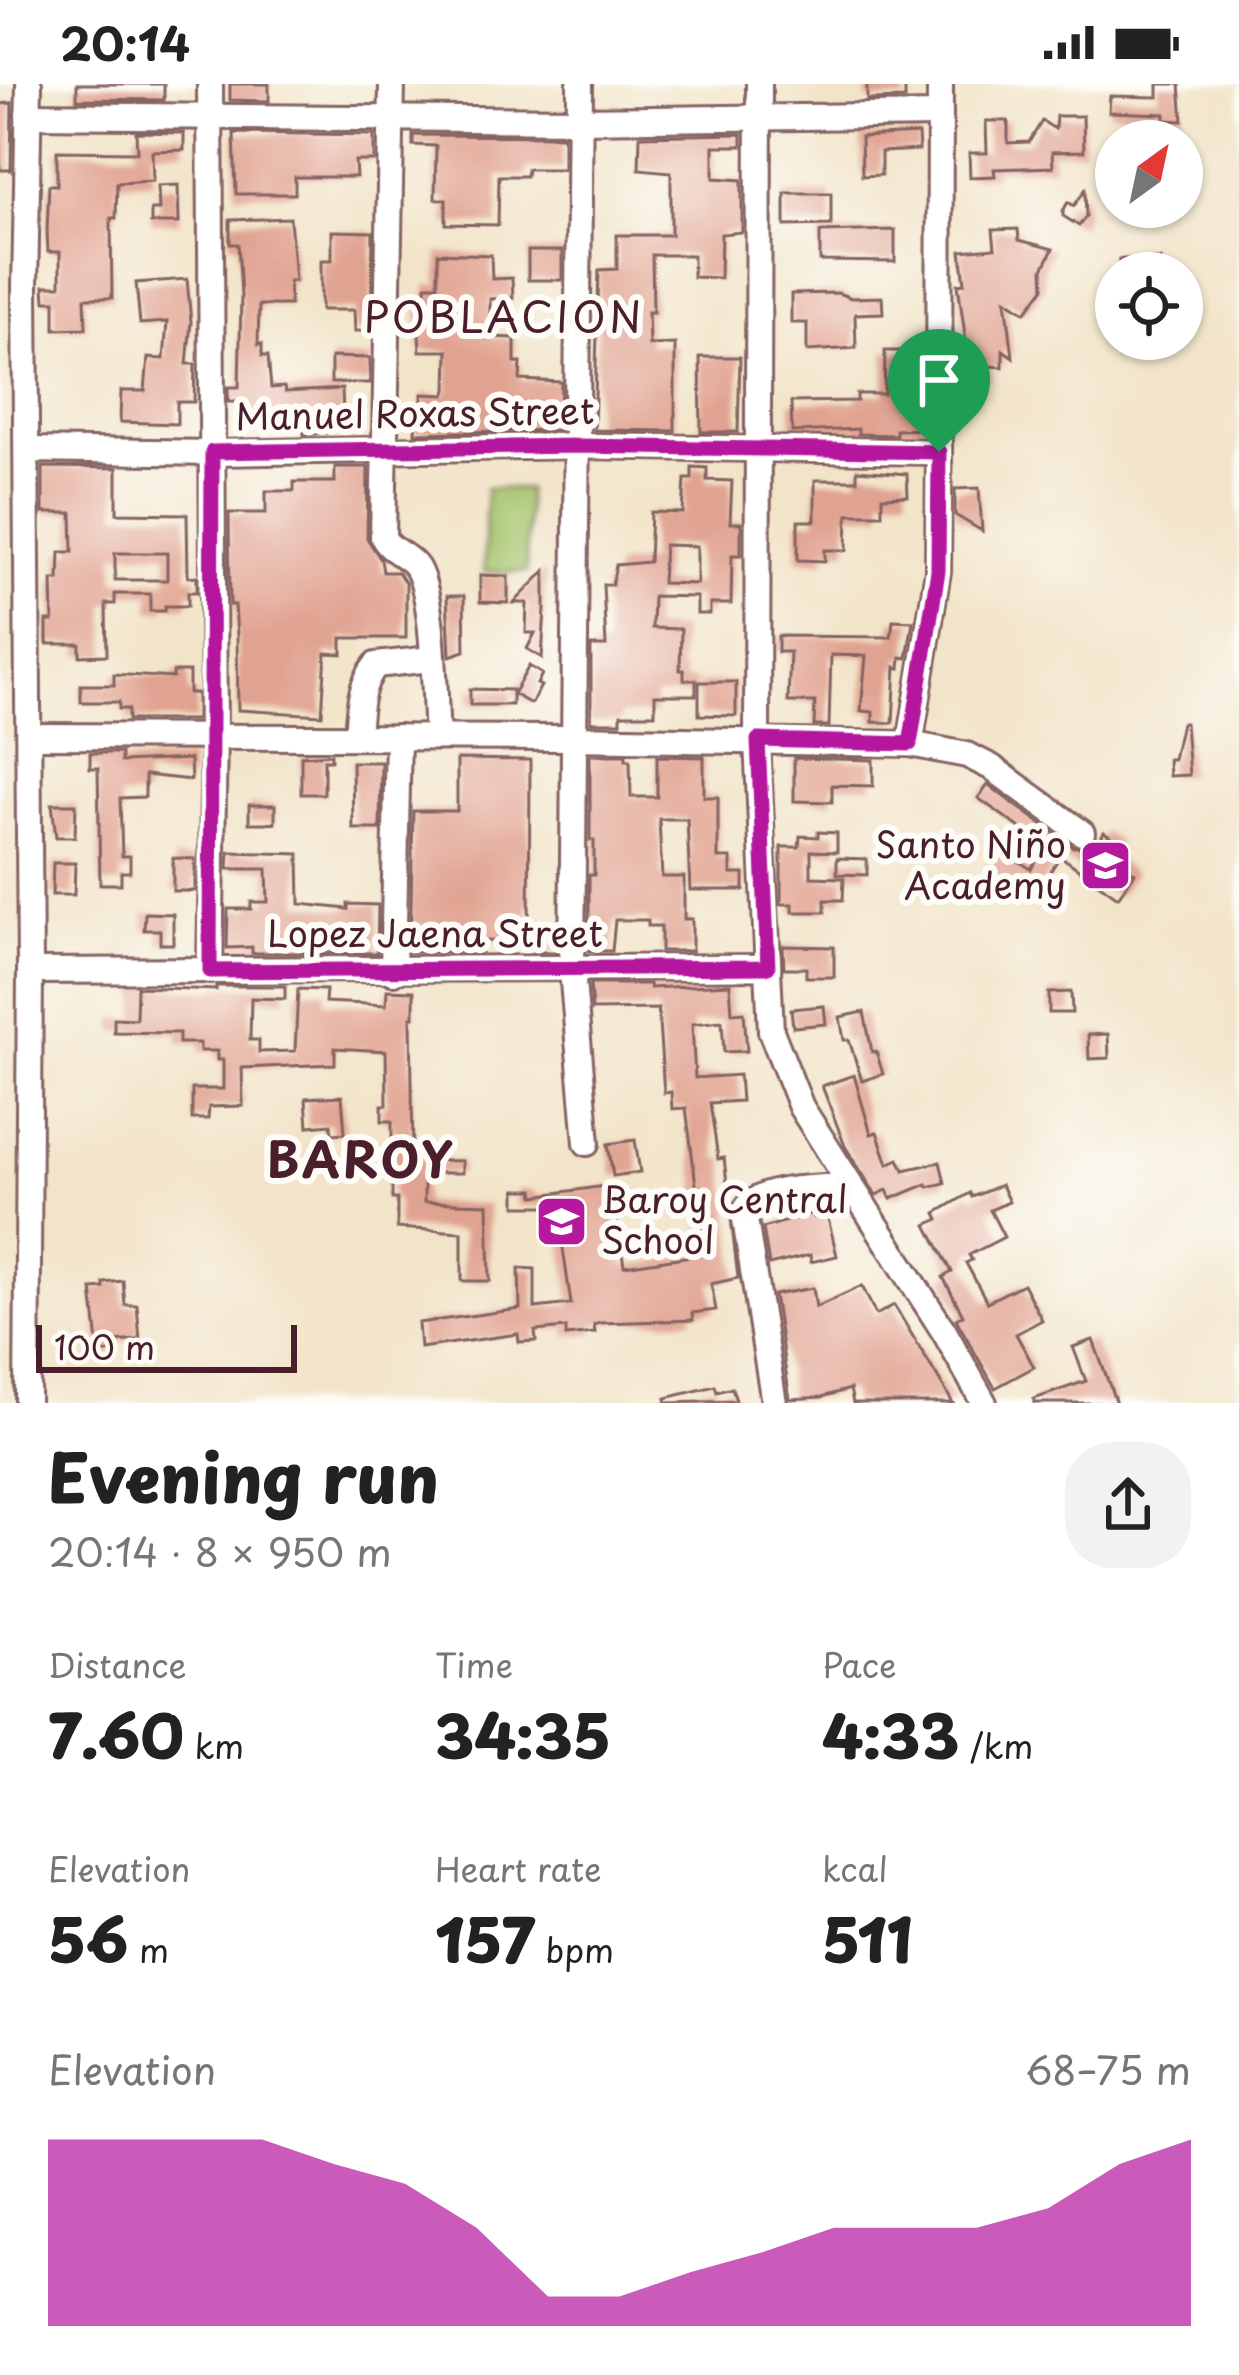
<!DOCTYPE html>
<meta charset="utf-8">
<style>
:root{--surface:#fff;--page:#f2f2f2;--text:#222;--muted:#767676;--accent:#b5179e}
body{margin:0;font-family:"Playpen Sans",sans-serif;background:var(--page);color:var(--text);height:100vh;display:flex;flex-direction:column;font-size:45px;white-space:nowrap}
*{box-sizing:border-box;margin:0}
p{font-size:39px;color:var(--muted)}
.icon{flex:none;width:66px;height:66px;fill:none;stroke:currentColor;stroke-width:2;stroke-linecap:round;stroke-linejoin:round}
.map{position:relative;height:1319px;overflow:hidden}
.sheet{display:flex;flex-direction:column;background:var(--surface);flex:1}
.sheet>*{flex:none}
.needle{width:78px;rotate:33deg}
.fabs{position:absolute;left:1095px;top:36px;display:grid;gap:24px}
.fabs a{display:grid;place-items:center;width:108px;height:108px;border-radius:50%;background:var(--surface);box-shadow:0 3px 9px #0004;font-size:60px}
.scale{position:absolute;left:36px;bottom:30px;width:261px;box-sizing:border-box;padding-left:12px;border:6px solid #4a1f2b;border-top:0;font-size:33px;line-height:42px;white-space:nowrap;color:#4a1f2b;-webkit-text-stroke:9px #fdfcf7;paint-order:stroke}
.pin{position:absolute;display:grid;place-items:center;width:102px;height:102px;color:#fff;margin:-123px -51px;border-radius:50% 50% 50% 0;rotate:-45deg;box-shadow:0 0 12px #0007}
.pin .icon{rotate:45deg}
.round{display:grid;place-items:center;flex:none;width:126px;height:126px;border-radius:48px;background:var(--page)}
.overview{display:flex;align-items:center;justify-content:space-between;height:204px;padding:0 48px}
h1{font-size:66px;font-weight:800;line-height:90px}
.figures{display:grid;grid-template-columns:repeat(3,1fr);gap:18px;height:204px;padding:12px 48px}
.figures div{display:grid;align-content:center}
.figures b{font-size:60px;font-weight:800}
.figures small{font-size:33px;font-weight:400}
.figures p{font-size:33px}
.chart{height:336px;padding:24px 48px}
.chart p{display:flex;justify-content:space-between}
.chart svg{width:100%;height:216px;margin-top:12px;fill:var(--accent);opacity:.7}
.status{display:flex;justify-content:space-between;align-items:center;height:84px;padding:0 60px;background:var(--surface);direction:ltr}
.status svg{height:33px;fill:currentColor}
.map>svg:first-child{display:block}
.green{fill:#a6c56d;stroke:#78724c;stroke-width:3}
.building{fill:#e1a391;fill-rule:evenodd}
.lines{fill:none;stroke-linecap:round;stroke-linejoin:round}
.minor-casing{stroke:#856462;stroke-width:30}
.minor{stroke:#fff;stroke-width:24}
.route-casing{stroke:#fff;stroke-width:24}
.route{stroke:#b5179e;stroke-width:15}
.labels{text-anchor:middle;stroke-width:12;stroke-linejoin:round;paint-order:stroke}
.street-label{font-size:36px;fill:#4a1f2b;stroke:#fdfcf7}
.poi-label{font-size:36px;fill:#4a1f2b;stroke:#fdfcf7;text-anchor:end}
.quarter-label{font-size:42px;letter-spacing:3px;fill:#4a1f2b;stroke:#fdfcf7}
.district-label{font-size:48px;font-weight:bold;letter-spacing:3px;fill:#4a1f2b;stroke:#fdfcf7}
</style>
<div class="status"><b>20:14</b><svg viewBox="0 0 49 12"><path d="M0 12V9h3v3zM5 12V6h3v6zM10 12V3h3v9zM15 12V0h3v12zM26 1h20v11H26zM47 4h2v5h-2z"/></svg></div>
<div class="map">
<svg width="1239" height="1319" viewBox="0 0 1239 1319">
<rect width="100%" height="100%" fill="#fdfcf7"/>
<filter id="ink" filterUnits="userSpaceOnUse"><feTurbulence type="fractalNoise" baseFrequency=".00833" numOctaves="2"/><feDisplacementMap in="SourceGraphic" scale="24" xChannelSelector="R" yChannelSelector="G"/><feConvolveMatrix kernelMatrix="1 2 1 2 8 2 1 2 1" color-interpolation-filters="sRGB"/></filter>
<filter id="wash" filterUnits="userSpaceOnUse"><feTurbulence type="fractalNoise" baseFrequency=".004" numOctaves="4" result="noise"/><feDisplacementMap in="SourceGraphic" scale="48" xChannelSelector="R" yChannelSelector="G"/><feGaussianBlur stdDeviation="2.7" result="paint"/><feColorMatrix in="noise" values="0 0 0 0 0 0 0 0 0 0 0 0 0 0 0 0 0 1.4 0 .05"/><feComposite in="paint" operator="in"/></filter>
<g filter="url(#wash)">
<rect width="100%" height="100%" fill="#f2e4c9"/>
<polygon class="green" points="486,404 527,405 526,488 484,487"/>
<g id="blocks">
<g class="building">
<polygon points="77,0 164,0 164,16 77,15"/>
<polygon points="230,0 269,0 269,17 230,16"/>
<polygon points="867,0 905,0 905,15 867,16"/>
<polygon points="1158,0 1180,0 1183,37 1165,36 1165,30 1109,28 1110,12 1158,13"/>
<polygon points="12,19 11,86 0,86 0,20"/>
<polygon points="1056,32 1083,32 1084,67 1052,68 1053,83 994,85 995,92 970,93 969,69 987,69 986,37 1008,37 1008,59 1029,58 1042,37 1055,45"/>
<polygon points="136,48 184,49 184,66 152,67 153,97 117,99 116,134 111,134 112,214 85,214 86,244 55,245 55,217 45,217 44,202 60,202 60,168 48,168 47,146 49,101 57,101 57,67 137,68"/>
<polygon points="234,49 374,51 374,77 355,77 356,93 295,93 295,110 236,110"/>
<polygon points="742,50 742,62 714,62 714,94 742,96 742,148 721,150 720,194 693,193 693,171 652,171 653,228 648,228 649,261 675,260 675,347 594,346 599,186 617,185 617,151 671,151 671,88 639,85 640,52"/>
<polygon points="918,50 919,66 881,68 881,91 862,92 861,53"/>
<polygon points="413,51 563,52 563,85 527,85 526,92 499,92 498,141 446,140 446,115 435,115 436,62 413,61"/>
<polygon points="178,101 179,139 151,139 151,126 159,126 158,102"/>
<polygon points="1085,106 1086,132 1079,142 1063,132 1063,127 1068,118 1074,122"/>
<polygon points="785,109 831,109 831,141 785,142"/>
<polygon points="290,134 295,197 289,197 290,221 259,221 258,261 262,260 262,272 268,272 271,304 284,303 285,308 342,305 343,330 327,331 328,349 304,351 303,339 252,341 252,332 245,332 239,318 228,318 228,303 239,303 241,212 238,160 230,160 230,136"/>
<polygon points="1018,145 1019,156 1053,165 1043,185 1044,204 1026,228 1006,215 1013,273 1003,266 1003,283 989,282 989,295 963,294 966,258 958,200 965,199 961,167 995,164 993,146"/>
<polygon points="895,146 895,178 820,177 820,148"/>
<polygon points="332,147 373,148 371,247 355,247 354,226 321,226 321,176 332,176"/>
<rect x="528" y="167" width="34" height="29"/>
<polygon points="438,169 491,171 492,195 512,194 513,214 490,215 490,253 515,254 515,279 521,279 520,296 561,298 560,346 415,349 416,324 422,324 422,310 445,311 447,306 448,267 420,267 418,233 418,214 426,214 426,201 438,201"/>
<rect x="1119" y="175" width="41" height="14"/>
<polygon points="187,195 191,238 187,280 195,280 194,318 177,318 177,340 120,338 121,307 145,307 148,274 164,275 167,238 140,240 136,199"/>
<polygon points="838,209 851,214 882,213 883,229 855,230 856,264 807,267 807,239 791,239 791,210"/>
<polygon points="885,267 905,267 905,306 923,306 923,345 896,346 896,351 858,350 858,345 792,348 791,318 857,317 857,310 884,310"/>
<polygon points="331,273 370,274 370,299 331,299"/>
<polygon points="700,273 740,273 738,348 701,348"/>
<path d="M43 383 117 384V429L187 430 188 493 197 492V508H188V522H165V527H150V510H115V520H106L107 571 80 572V560H47V537H53L52 496H59L60 468H73L72 429H43ZM115 469H167V496H115Z"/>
<polygon points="335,383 368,383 367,454 381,476 383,488 398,488 406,500 406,554 342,554 342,570 326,569 322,631 238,626 237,551 235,521 230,521 229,429 266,429 266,407 294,407 294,398 335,398"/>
<path d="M692 383 707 384V396L732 397 730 439H741V471H732L731 520H710V530H697V513L653 512 652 544 681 545 680 586H684V596H696V611H655V630H621V638H591V562H606L603 501H612L616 481 649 478 651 428 683 429 685 395H692ZM664 461 697 462V500L662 499Z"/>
<polygon points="857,386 907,390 908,412 882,413 882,430 848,430 847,466 825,466 825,477 798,476 798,437 815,437 815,396 857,396"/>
<polygon points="979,404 982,447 955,431 955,405"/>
<polygon points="545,487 545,525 542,574 527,565 535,549 526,549 527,519 514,519"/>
<polygon points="480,491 508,492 508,519 480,518"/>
<polygon points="447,512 464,512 465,567 450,572"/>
<polygon points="893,536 913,537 907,574 901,573 900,584 896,583 893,639 873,638 873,628 861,627 866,572 831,571 829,642 814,642 815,618 788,618 790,568 778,568 778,552 891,553"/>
<polygon points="529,582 542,590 537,600 541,602 531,620 513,610"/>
<polygon points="173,588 189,588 189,609 197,609 197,636 128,636 128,625 119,625 119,618 81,618 81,601 114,601 114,590 173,594"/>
<polygon points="699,598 736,598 736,632 699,631"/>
<polygon points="470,605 512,606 512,621 470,621"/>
<polygon points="1181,639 1185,639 1189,691 1169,692 1168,675 1173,675"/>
<polygon points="90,669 121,669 121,678 190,675 191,696 145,691 145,713 120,714 122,772 130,772 130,788 121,788 121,800 100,800 98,684 90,684"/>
<polygon points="331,670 331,676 324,676 324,710 301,710 301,672"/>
<polygon points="590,671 626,671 626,676 630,676 631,713 657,713 657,672 704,673 704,713 718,713 718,774 731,774 731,790 744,790 744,806 690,806 687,735 659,735 662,793 684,793 684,835 692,835 692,867 661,867 661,842 648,842 648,836 615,836 612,867 589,867 589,791 594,791 594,756 590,756"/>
<polygon points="794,674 873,676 873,702 832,701 832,718 794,717"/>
<polygon points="457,675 530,676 529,857 481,857 481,868 410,868 413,727 457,727"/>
<polygon points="352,678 381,678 380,745 353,745"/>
<polygon points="988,701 1073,763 1096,762 1104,748 1119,758 1110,772 1135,789 1118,813 1060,772 1037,809 1018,797 1011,808 985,792 1001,766 1031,785 1045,762 978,714"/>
<polygon points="52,720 76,720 75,753 56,753"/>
<rect x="249" y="721" width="26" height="18"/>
<polygon points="818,748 837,749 837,768 811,767 811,793 844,794 843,816 825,816 825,828 793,828 793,820 781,820 781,763 799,763 800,752 818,753"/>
<polygon points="229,768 299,770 300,820 348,825 348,820 378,821 377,869 252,869 252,863 227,864 228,825 251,825 251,818 268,818 267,785 228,785"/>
<polygon points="173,774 195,775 195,807 173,807"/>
<polygon points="837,774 867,775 867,791 837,790"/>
<polygon points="53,779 75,779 74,811 52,811"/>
<polygon points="145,829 173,830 173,860 160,860 160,846 144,846"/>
<rect x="533" y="847" width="23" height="21"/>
<polygon points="783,862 834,863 834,893 806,893 806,884 784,884"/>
<polygon points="590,900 649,900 650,904 730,900 732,929 744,928 747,967 724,968 722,937 692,940 695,994 739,991 741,1017 710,1019 718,1075 724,1074 738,1194 711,1200 716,1226 692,1229 693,1236 600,1239 594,1241 595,1249 566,1252 566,1244 535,1247 536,1257 519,1258 518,1250 420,1264 418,1239 520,1225 519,1184 535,1185 535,1224 571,1220 557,1122 516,1122 516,1106 534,1106 535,1112 612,1101 624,1182 705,1170 686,1024 672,1025 671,1008 664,1009 658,925 592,926"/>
<polygon points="216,902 285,902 285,915 251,914 250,956 259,956 259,968 295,967 298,905 326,906 325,918 386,921 387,906 414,907 414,933 411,933 413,1071 424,1071 424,1076 462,1077 462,1089 424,1089 424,1118 488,1120 490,1197 462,1197 462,1148 397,1144 397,1115 392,1115 392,1037 382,1037 382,1021 387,1021 386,967 335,964 335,980 242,984 243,1022 209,1023 208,1035 192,1035 192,1005 223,1005 223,976 217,976 217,967 200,967 200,959 179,959 179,949 114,948 114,934 136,935 137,903 216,906"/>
<polygon points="1071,908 1072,929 1049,929 1049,909"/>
<polygon points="824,922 826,940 793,943 791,925"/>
<polygon points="864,928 872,968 876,967 883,990 862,997 849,956 844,956 840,933"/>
<polygon points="1108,950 1109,974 1089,975 1088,951"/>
<polygon points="854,991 871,1050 877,1048 888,1080 899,1075 904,1086 940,1078 945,1099 928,1103 927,1100 891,1115 887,1106 876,1111 845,1062 822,1002"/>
<polygon points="342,1012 345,1049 332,1050 331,1040 308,1042 306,1014"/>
<polygon points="635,1056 640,1088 613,1092 608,1060"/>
<polygon points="1001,1101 1009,1118 990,1126 1004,1153 969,1171 972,1176 966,1179 987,1218 1023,1200 1042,1236 1016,1250 1034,1283 995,1304 956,1235 963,1231 943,1193 952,1188 927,1141 939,1135 936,1129 970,1109 972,1113"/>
<polygon points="813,1129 814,1133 827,1130 837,1172 811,1178 810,1171 769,1181 763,1144"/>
<polygon points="123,1197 125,1221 137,1221 140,1256 113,1258 114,1268 99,1269 92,1205 104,1204 104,1199"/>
<polygon points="862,1202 876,1231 894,1221 953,1319 853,1319 850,1305 822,1313 790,1315 774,1211 813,1204 816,1223"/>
<polygon points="1093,1256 1116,1319 1034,1319 1034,1315 1086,1297 1073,1263"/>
<polygon points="715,1302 717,1308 732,1304 736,1317 667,1319 666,1314"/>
</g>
</g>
</g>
<g filter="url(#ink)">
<use href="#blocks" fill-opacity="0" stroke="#856462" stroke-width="3"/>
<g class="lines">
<defs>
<g id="minor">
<path d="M392 0 383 453C390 468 408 470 417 484 435 515 434 614 437 653"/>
<polyline points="580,0 572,886 587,1059"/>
<polyline points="759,0 757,656 771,947 801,1023 945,1249 984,1319"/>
<polyline points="28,31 580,36 940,31"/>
<polyline points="28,366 212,369 578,362 939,368 940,0"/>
<polyline points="30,652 571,654 910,660 967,671 991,683 1082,749"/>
<path d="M357 652C359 626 359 602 376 581L431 575"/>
<polyline points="910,660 938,487 939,368"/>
<polyline points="30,887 768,883"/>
<polyline points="210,887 214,651 210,0"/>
<polyline points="393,888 398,653"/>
<polyline points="27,1319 30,887 25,204 29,0"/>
<path d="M774 1319 744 1129C754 1101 824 1104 851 1102"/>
</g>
</defs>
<use href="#minor" class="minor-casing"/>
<use href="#minor" class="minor"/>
</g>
</g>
<g class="lines" filter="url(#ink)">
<defs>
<polygon id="route" points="578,362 939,368 938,487 910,660 758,656 768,883 210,887 212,368"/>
</defs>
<use href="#route" class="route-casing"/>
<use href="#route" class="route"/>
</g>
<defs>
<symbol id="school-square" viewBox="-11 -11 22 22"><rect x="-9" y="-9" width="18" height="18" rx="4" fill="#b5179e" stroke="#fdfcf7"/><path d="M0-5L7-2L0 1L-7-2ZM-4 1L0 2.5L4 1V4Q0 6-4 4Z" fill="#fff"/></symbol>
</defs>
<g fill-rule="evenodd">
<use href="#school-square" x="1076" y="752" width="59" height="59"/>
<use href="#school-square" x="532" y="1108" width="59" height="59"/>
</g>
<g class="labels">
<g class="street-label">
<text transform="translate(415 330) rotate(-1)" y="13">Manuel Roxas Street</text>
<text x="435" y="863">Lopez Jaena Street</text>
</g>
<g class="poi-label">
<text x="1066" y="774">Santo Niño<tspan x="1066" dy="41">Academy</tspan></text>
<text x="601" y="1129" text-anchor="start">Baroy Central<tspan x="601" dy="41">School</tspan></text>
</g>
<g class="quarter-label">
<text x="504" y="249">POBLACION</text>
</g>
<g class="district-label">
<text x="361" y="1094">BAROY</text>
</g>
</g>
</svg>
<div class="fabs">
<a><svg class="needle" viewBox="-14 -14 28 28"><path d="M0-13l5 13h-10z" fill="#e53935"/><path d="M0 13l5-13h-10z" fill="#767676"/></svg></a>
<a><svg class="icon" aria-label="locate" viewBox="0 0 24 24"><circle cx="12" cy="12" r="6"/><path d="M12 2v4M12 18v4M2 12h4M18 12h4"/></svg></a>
</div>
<div class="scale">100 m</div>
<div class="pin" style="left:939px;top:368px;background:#1e9e55"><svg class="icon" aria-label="arrive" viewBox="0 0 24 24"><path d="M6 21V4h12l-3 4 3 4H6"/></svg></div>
</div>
<section class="sheet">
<div class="overview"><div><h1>Evening run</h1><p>20:14 · 8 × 950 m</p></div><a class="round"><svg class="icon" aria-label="share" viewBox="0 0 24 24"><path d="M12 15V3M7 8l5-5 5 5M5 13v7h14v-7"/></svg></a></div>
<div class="figures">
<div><p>Distance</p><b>7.60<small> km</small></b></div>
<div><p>Time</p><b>34:35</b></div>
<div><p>Pace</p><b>4:33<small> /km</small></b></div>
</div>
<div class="figures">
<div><p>Elevation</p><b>56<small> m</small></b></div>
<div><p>Heart rate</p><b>157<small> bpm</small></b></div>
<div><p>kcal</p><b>511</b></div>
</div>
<div class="chart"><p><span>Elevation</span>68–75 m</p>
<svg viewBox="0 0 160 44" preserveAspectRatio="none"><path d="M0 44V6L10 6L20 6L30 6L40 11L50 15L60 24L70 38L80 38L90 33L100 29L110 24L120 24L130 24L140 20L150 11L160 6V44z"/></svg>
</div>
</section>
